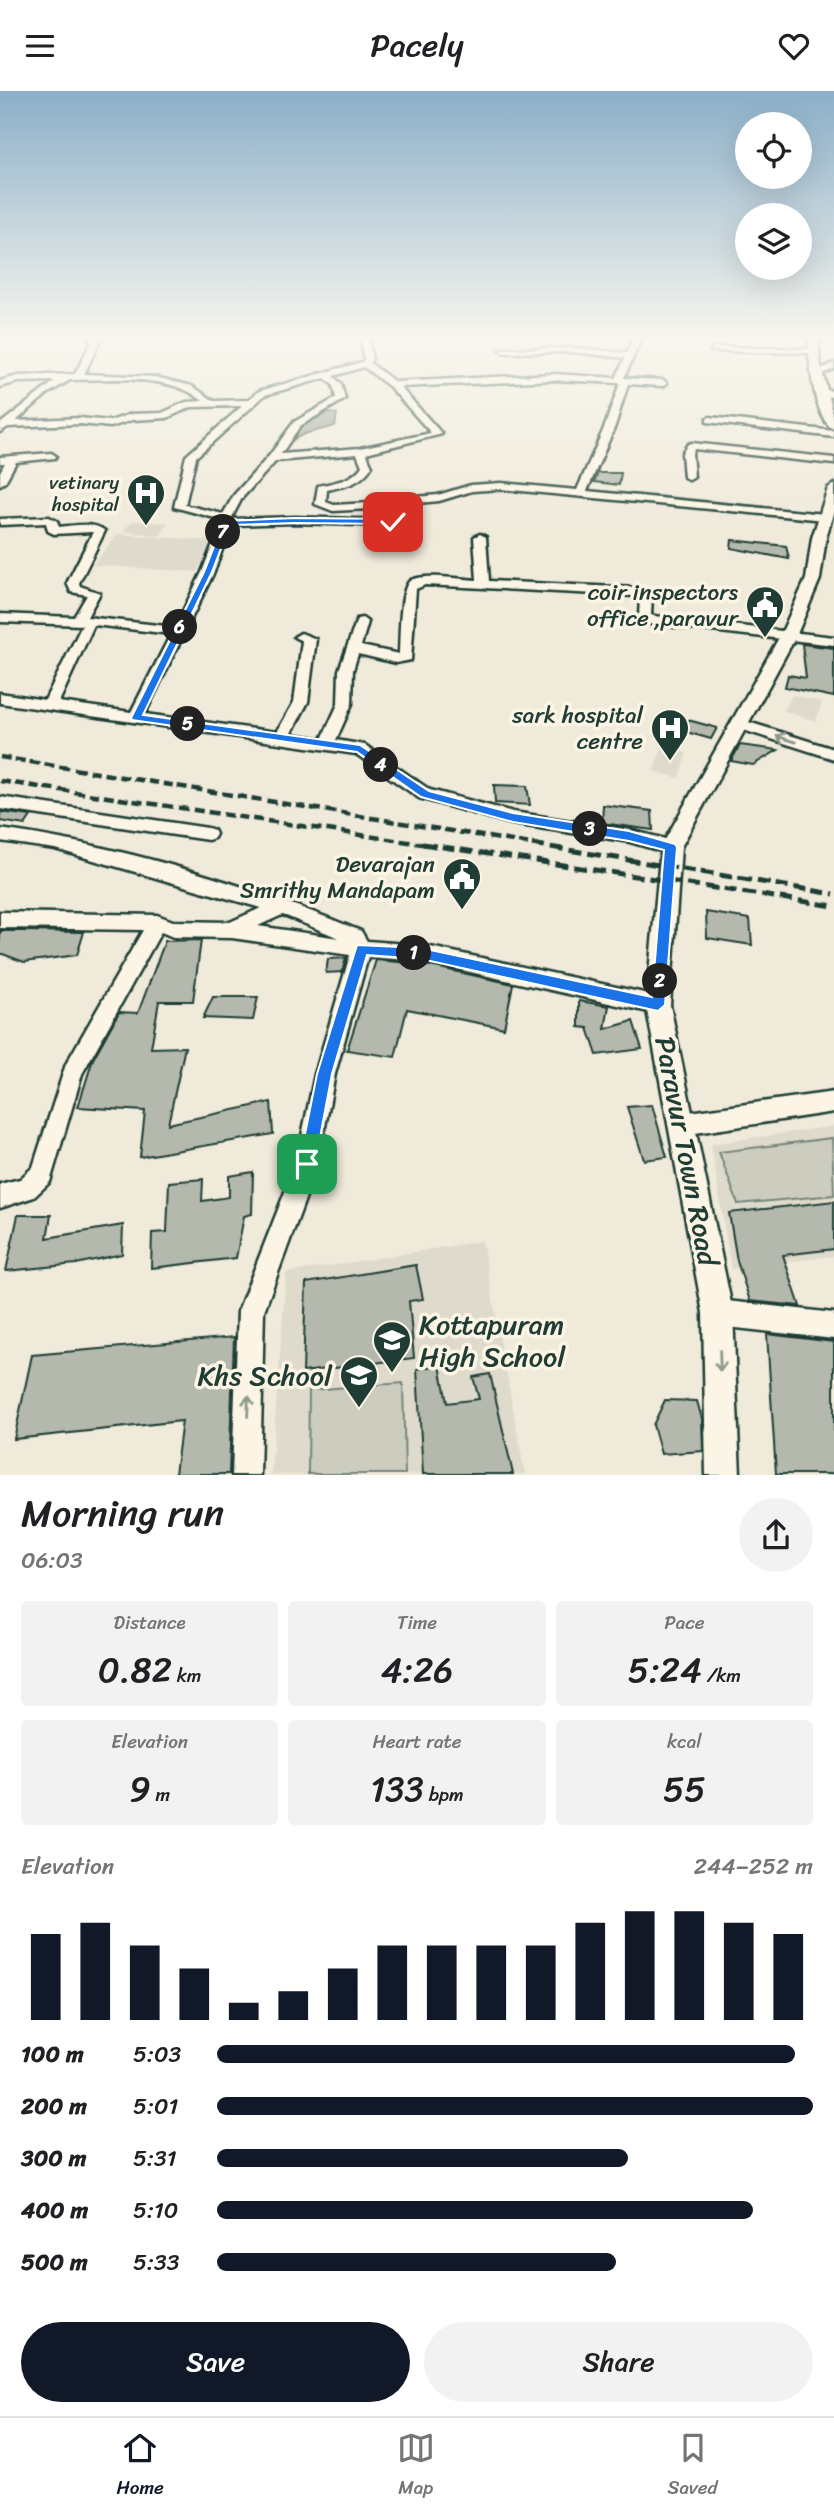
<!DOCTYPE html>
<meta charset="utf-8">
<style>
:root{--surface:#fff;--page:#f2f2f2;--text:#202124;--muted:#757577;--line:#e0e0e0;--accent:#111827}
body{margin:0;font-family:Sriracha,sans-serif;background:var(--page);color:var(--text);height:100vh;display:flex;flex-direction:column;font-size:26px;white-space:nowrap}
*{box-sizing:border-box;margin:0}
p{font-size:23px;color:var(--muted)}
.icon{flex:none;width:38px;height:38px;fill:none;stroke:currentColor;stroke-width:2;stroke-linecap:round;stroke-linejoin:round}
.map{position:relative;height:1384px;overflow:hidden}
.side{display:flex;flex-direction:column;background:var(--surface);flex:1}
.side>*{flex:none}
.controls{position:absolute;left:735px;top:21px;display:grid;gap:14px}
.controls a{display:grid;place-items:center;width:77px;height:77px;border-radius:50%;background:var(--surface);box-shadow:0 7px 28px #0002;font-size:35px}
.pin{position:absolute;display:grid;place-items:center;width:60px;height:60px;color:#fff;margin:-30px;border-radius:14px;box-shadow:0 4px 10px #0006}
.km{position:absolute;width:35px;height:35px;margin:-18px;border-radius:50%;background:#222;color:#fff;font-size:19px;line-height:35px;text-align:center}
.round{display:grid;place-items:center;flex:none;width:74px;height:74px;border-radius:37px;background:var(--page)}
.overview{display:flex;align-items:center;justify-content:space-between;height:119px;padding:0 21px}
h1{font-size:38px;font-weight:600;line-height:52px}
.stats{display:grid;grid-template-columns:repeat(3,1fr);gap:10px;height:119px;padding:7px 21px}
.stats div{display:grid;align-content:center;border-radius:7px;background:var(--page);text-align:center}
.stats b{font-size:35px;font-weight:600}
.stats small{font-size:19px;font-weight:400}
.stats p{font-size:19px}
.chart{height:196px;padding:14px 21px}
.chart p{display:flex;justify-content:space-between}
.chart svg{width:100%;height:126px;margin-top:7px;stroke:var(--accent);stroke-width:6}
.primary-button{display:flex;gap:14px;margin-top:auto;padding:14px 21px}
.primary-button a{flex:1;height:80px;border-radius:42px;background:var(--accent);color:#fff;font-size:28px;font-weight:600;line-height:80px;text-align:center}
.primary-button a+a{background:var(--page);color:var(--text)}
ul{padding:0 21px;list-style:none;font-size:23px}
li{display:grid;grid-template-columns:112px 84px 1fr;align-items:center;height:52px}
li i{height:18px;border-radius:9px;background:var(--accent)}
header{display:flex;justify-content:space-between;align-items:center;height:91px;padding:0 21px;background:var(--surface);font-size:32px;font-weight:600}
.menu{display:flex;justify-content:space-around;align-items:center;height:98px;border-top:2px solid var(--line);background:var(--surface);font-size:19px;color:var(--muted)}
.menu a{display:grid;justify-items:center;gap:4px}
.menu .selected{color:var(--accent)}
.map>svg:first-child{display:block}
.built{fill:#dedbcc}
.green{fill:#cccdbf;stroke:#76857a;stroke-width:2}
.water{fill:#9fa89a;stroke:#6c7d71;stroke-width:2}
.building{fill:#b5b9ad;stroke:#1f3d34;stroke-width:2}
.lines{fill:none;stroke-linecap:round;stroke-linejoin:round}
.minor-casing{stroke:#1f3d34;stroke-width:5}
.major-casing{stroke:#1f3d34;stroke-width:5}
.minor{fill:#fcf5e5;fill-rule:evenodd}
.major{fill:#fcf5e5;fill-rule:evenodd}
.rail-far1{stroke:#1f3d34;stroke-width:4.5;stroke-dasharray:10 5;stroke-linecap:butt}
.rail{stroke:#1f3d34;stroke-width:5;stroke-dasharray:13 6;stroke-linecap:butt}
.oneway{stroke:#8e998c}
.route{fill:#1a73e8;stroke:#fff;stroke-width:2}
.labels{text-anchor:middle;stroke-width:7;stroke-linejoin:round;paint-order:stroke}
.far-poi-label{font-size:19px;fill:#1f3d34;stroke:#fcf5e5;text-anchor:end}
.poi-label{font-size:23px;fill:#1f3d34;stroke:#fcf5e5;text-anchor:end}
.near-street-label{font-size:28px;fill:#1f3d34;stroke:#fcf5e5}
.near-poi-label{font-size:28px;fill:#1f3d34;stroke:#fcf5e5;text-anchor:start}
</style>
<header><svg class="icon" aria-label="menu" viewBox="0 0 24 24"><path d="M4 6h16M4 12h16M4 18h16"/></svg>Pacely<svg class="icon" aria-label="heart" viewBox="0 0 24 24"><path d="M12 20l-8-8c-3-5 5-10 8-4 3-6 11-1 8 4z"/></svg></header>
<div class="map">
<svg width="834" height="1384" viewBox="0 0 834 1384">
<rect width="100%" height="100%" fill="#efeada"/>
<filter id="ink" filterUnits="userSpaceOnUse"><feTurbulence type="fractalNoise" baseFrequency=".0143" numOctaves="2"/><feDisplacementMap in="SourceGraphic" scale="14" xChannelSelector="R" yChannelSelector="G"/><feConvolveMatrix kernelMatrix="1 2 1 2 8 2 1 2 1" color-interpolation-filters="sRGB"/></filter>
<g filter="url(#ink)">
<g class="built">
<polygon points="133,430 168,432 160,445 123,440"/>
<polygon points="118,443 212,450 197,481 93,474"/>
<polygon points="792,604 822,611 816,630 784,620"/>
<polygon points="662,657 687,662 679,687 653,680"/>
<polygon points="834,1035 834,1165 731,1178 711,1053"/>
<polygon points="482,1150 525,1383 271,1384 286,1182"/>
</g>
<g class="green">
<polygon points="832,1047 834,1104 738,1113 719,1061"/>
<polygon points="403,1292 405,1383 308,1383 309,1299"/>
</g>
<polygon class="water" points="328,322 337,323 335,335 304,343 289,351 302,334"/>
<g class="building">
<polygon points="598,382 621,382 619,394 594,391"/>
<polygon points="732,449 786,455 789,468 731,457"/>
<polygon points="802,553 834,557 834,606 785,596 788,584 806,587"/>
<polygon points="666,623 717,637 711,648 662,634"/>
<polygon points="740,654 778,659 753,674 731,670"/>
<polygon points="494,694 527,695 530,714 495,712"/>
<polygon points="603,714 652,720 653,739 602,732"/>
<polygon points="0,721 31,725 25,734 0,730"/>
<polygon points="706,821 750,828 752,854 707,847"/>
<polygon points="0,840 23,840 84,841 77,864 24,871 0,862"/>
<polygon points="201,849 193,910 159,910 151,957 185,956 168,1033 271,1011 273,1043 140,1066 145,1020 78,1016 93,968 119,921 138,922 165,850"/>
<polygon points="346,867 342,881 326,882 328,868"/>
<polygon points="376,869 421,873 513,893 504,937 407,918 395,966 347,959"/>
<polygon points="213,906 258,906 253,929 203,927"/>
<polygon points="579,910 609,915 605,938 633,930 642,958 597,964 588,937 579,936"/>
<polygon points="652,1014 667,1066 644,1069 627,1016"/>
<polygon points="253,1081 252,1123 244,1125 236,1167 151,1177 152,1142 167,1141 169,1091 203,1088 202,1110 229,1106 229,1085"/>
<polygon points="834,1110 834,1158 783,1164 800,1215 750,1210 737,1170 729,1122"/>
<polygon points="18,1124 51,1124 47,1147 123,1134 122,1163 76,1173 6,1180"/>
<polygon points="416,1174 423,1208 409,1210 414,1267 303,1281 306,1192"/>
<polygon points="767,1243 834,1251 834,1383 776,1383"/>
<polygon points="234,1246 229,1383 175,1383 182,1330 14,1348 32,1264"/>
<polygon points="440,1274 447,1312 479,1308 473,1286 490,1283 513,1383 423,1383 417,1278"/>
<polygon points="665,1309 697,1310 702,1328 703,1360 661,1363 653,1334"/>
</g>
<g class="lines">
<defs>
<g id="minor">
<path d="M88 246H97L100 250 84 283 155 286 192 295 214 310 248 309 259 300 362 271 364 268 360 246H368L372 268 370 272 395 291 554 283 616 287 625 267 573 261 504 262 500 260 504 258 573 257 627 262 634 246H642L624 287 663 289 667 292 663 295 628 293 615 335 587 400 825 423 831 426 825 429 501 398 472 400 439 410 398 414 399 431 390 435 295 432 231 434 214 481 145 623 277 641 294 611 302 550 294 546 301 542 316 548 308 611 291 643 322 648 338 613 339 579 357 528 362 527 368 531 361 555 399 563C400 548 399 496 411 489 424 482 461 488 477 489L474 446 480 443 486 446 489 490 637 497 652 505 651 524 654 525 834 546V554L650 533 639 525 640 507 635 505 425 494 416 498 411 569 396 572 358 563 353 579 352 613 336 649 365 654 430 699 513 721 630 739 677 751 679 756 677 761 671 763 630 751 513 733 419 707 356 663 0 612V602L45 609 82 534 0 531V523L74 526 87 504 71 501 67 492 93 441 54 443 48 440 46 432 0 434V428L49 426 57 430 59 436C74 435 92 430 105 440L79 492 80 495 100 502 87 526 175 536 202 481 221 432 215 427 174 416 186 365 242 315 191 316 167 327 132 329 111 336 80 333 8 336 0 341V333L55 290 18 291 0 296V290L18 285 75 283 92 250ZM364 276 390 296 431 342 360 357 281 363 300 335 345 308 341 293 333 285ZM325 287 333 294 336 307 294 331 269 365 234 404 223 423 185 414 196 366 265 304ZM120 288C148 289 181 291 203 310L186 311 162 322 131 323 110 330 80 327 16 330 47 303 70 289ZM554 289 620 292 605 335 577 399 501 392 471 394 438 404 392 408 387 411 334 414 326 411 327 399C346 395 361 393 372 375L366 362 442 343 400 296ZM357 363 362 375C352 390 335 391 318 395L315 413 333 420 387 417V429L295 426 231 428 242 407 276 370ZM94 534 171 543 131 621 59 611Z"/>
<polygon points="714,256 813,258 817,260 813,262 711,260"/>
<polygon points="834,272 834,278 817,285 813,282"/>
<polygon points="822,299 834,300 834,306 819,304 819,300"/>
<polygon points="710,326 834,340 834,346 707,331 707,327"/>
<polygon points="691,352 834,367 834,373 694,358 692,362 694,386 689,389 684,386 682,362 688,353"/>
<polygon points="51,362 56,365 55,367 16,371 5,391 0,394 0,381 5,372 0,372 0,366"/>
<polygon points="739,628 834,658 834,668 734,636 732,633 734,630"/>
<polygon points="0,706 208,737 214,739 216,743 214,747 208,749 0,718"/>
<path d="M0 738C122 755 247 793 361 840L367 850 421 854 658 905 665 908 668 914 665 920 658 923 421 870 368 866 335 983 318 1073 264 1220 260 1384H232L238 1220 296 1073 315 983 350 864 232 847 173 846 161 841 82 983 50 1091 34 1106 0 1117V1093L20 1088 33 1076 66 973 143 839 0 837V821L157 824 173 830 230 831 261 817 55 758 0 750ZM282 824 286 825 339 847 258 835Z"/>
<polygon points="834,1001 834,1021 682,1044 674,1041 671,1033 674,1025 682,1022"/>
<polygon points="718,1209 834,1222 834,1248 718,1235 709,1231 705,1222 709,1213"/>
</g>
<g id="major">
<path d="M809 246H819C816 278 834 307 834 338 815 331 807 265 809 246Z"/>
<polygon points="834,393 834,419 826,447 820,488 797,543 681,756 670,914 733,1222 740,1384 706,1384 703,1222 646,914 661,756 781,543 806,488 812,447 828,397"/>
</g>
</defs>
<use href="#minor" class="minor-casing"/>
<use href="#major" class="major-casing"/>
<use href="#minor" class="minor"/>
<use href="#major" class="major"/>
<g class="rail-far1">
<polyline points="0,666 543,755"/>
<polyline points="0,690 435,755"/>
</g>
<g class="rail">
<polyline points="423,753 834,815"/>
<polyline points="532,753 834,803"/>
</g>
</g>
<defs><path id="oneway-shaft" d="M-6 0H5M1.5-3L5.5 0L1.5 3" fill="none" stroke-width="1.6" stroke-linecap="round" stroke-linejoin="round" transform="scale(1.75)"/></defs>
<g class="oneway">
<use href="#oneway-shaft" transform="translate(786 648) rotate(-162)"/>
<use href="#oneway-shaft" transform="translate(720 1270) rotate(88)"/>
<use href="#oneway-shaft" transform="translate(248 1315) rotate(-88)"/>
</g>
</g>
<linearGradient id="sky" x2="0" y2="1"><stop stop-color="#8bafc9"/><stop offset="0.56" stop-color="#f8f6ee"/><stop offset="1" stop-color="#f8f6ee" stop-opacity="0"/></linearGradient>
<rect width="834" height="440" fill="url(#sky)"/>
<polygon class="route" points="295,427 393,428 397,431 393,433 295,432 230,434 212,481 143,624 360,654 429,700 513,722 629,740 675,753 677,756 665,914 658,920 421,868 367,864 332,983 315,1073 313,1078 307,1081 301,1078 299,1073 317,983 357,854 421,857 652,906 664,759 629,750 513,731 421,706 357,661 132,629 131,627 204,481 224,430"/>
<defs>
<symbol id="hospital-pin" viewBox="-11 -11 22 30"><path d="M0 17L-7.5 6A9.5 9.5 0 1 1 7.5 6Z" fill="#1f3d34" stroke="#fcf5e5"/><path d="M-5-5h3v3.5h4V-5h3V5h-3V1.5h-4V5h-3Z" fill="#fff"/></symbol>
<symbol id="civic-pin" viewBox="-11 -11 22 30"><path d="M0 17L-7.5 6A9.5 9.5 0 1 1 7.5 6Z" fill="#1f3d34" stroke="#fcf5e5"/><path d="M-.6-6.5H3V-4.5H.6V-3L4-1V1h2V6H-6V1h2V-1L-.6-3ZM-1.2 2.5V6h2.4V2.5Z" fill="#fff"/></symbol>
<symbol id="school-pin" viewBox="-11 -11 22 30"><path d="M0 17L-7.5 6A9.5 9.5 0 1 1 7.5 6Z" fill="#1f3d34" stroke="#fcf5e5"/><path d="M0-5L7-2L0 1L-7-2ZM-4 1L0 2.5L4 1V4Q0 6-4 4Z" fill="#fff"/></symbol>
</defs>
<g fill-rule="evenodd">
<use href="#hospital-pin" x="124" y="380" width="44" height="60"/>
<use href="#civic-pin" x="743" y="492" width="44" height="60"/>
<use href="#hospital-pin" x="648" y="615" width="44" height="60"/>
<use href="#civic-pin" x="440" y="764" width="44" height="60"/>
<use href="#school-pin" x="370" y="1227" width="44" height="60"/>
<use href="#school-pin" x="337" y="1262" width="44" height="60"/>
</g>
<g class="labels">
<g class="far-poi-label">
<text x="119" y="398">vetinary<tspan x="119" dy="22">hospital</tspan></text>
</g>
<g class="poi-label">
<text x="738" y="509">coir inspectors<tspan x="738" dy="26">office ,paravur</tspan></text>
<text x="643" y="632">sark hospital<tspan x="643" dy="26">centre</tspan></text>
<text x="435" y="781">Devarajan<tspan x="435" dy="26">Smrithy Mandapam</tspan></text>
</g>
<g class="near-street-label">
<text transform="translate(687 1060) rotate(79)" y="10">Paravur Town Road</text>
</g>
<g class="near-poi-label">
<text x="419" y="1243">Kottapuram<tspan x="419" dy="32">High School</tspan></text>
<text x="332" y="1294" text-anchor="end">Khs School</text>
</g>
</g>
</svg>
<div class="controls">
<a><svg class="icon" aria-label="locate" viewBox="0 0 24 24"><circle cx="12" cy="12" r="6"/><path d="M12 2v4M12 18v4M2 12h4M18 12h4"/></svg></a>
<a><svg class="icon" aria-label="layers" viewBox="0 0 24 24"><path d="M12 4l9 5-9 5-9-5zM3 14l9 5 9-5"/></svg></a>
</div>
<div class="pin" style="left:307px;top:1073px;background:#1e9e55"><svg class="icon" aria-label="arrive" viewBox="0 0 24 24"><path d="M6 21V4h12l-3 4 3 4H6"/></svg></div>
<div class="pin" style="left:393px;top:431px;background:#d93025"><svg class="icon" aria-label="check" viewBox="0 0 24 24"><path d="M5 12l5 5 9-10"/></svg></div>
<b class="km" style="left:414px;top:862px">1</b>
<b class="km" style="left:660px;top:890px">2</b>
<b class="km" style="left:590px;top:738px">3</b>
<b class="km" style="left:381px;top:674px">4</b>
<b class="km" style="left:188px;top:633px">5</b>
<b class="km" style="left:180px;top:536px">6</b>
<b class="km" style="left:223px;top:441px">7</b>
</div>
<section class="side">
<div class="overview"><div><h1>Morning run</h1><p>06:03</p></div><a class="round"><svg class="icon" aria-label="share" viewBox="0 0 24 24"><path d="M12 15V3M7 8l5-5 5 5M5 13v7h14v-7"/></svg></a></div>
<div class="stats">
<div><p>Distance</p><b>0.82<small> km</small></b></div>
<div><p>Time</p><b>4:26</b></div>
<div><p>Pace</p><b>5:24<small> /km</small></b></div>
</div>
<div class="stats">
<div><p>Elevation</p><b>9<small> m</small></b></div>
<div><p>Heart rate</p><b>133<small> bpm</small></b></div>
<div><p>kcal</p><b>55</b></div>
</div>
<div class="chart"><p><span>Elevation</span>244–252 m</p>
<svg viewBox="0 0 160 44" preserveAspectRatio="none"><path d="M5 44V14M15 44V10M25 44V18M35 44V26M45 44V38M55 44V34M65 44V26M75 44V18M85 44V18M95 44V18M105 44V18M115 44V10M125 44V6M135 44V6M145 44V10M155 44V14"/></svg>
</div>
<ul>
<li><b>100 m</b>5:03<i style="width:97%"></i></li>
<li><b>200 m</b>5:01<i style="width:100%"></i></li>
<li><b>300 m</b>5:31<i style="width:69%"></i></li>
<li><b>400 m</b>5:10<i style="width:90%"></i></li>
<li><b>500 m</b>5:33<i style="width:67%"></i></li>
</ul>
<div class="primary-button"><a>Save</a><a>Share</a></div>
</section>
<nav class="menu">
<a class="selected"><svg class="icon" aria-label="home" viewBox="0 0 24 24"><path d="M3 11l9-7 9 7M6 9v11h12V9"/></svg>Home</a>
<a><svg class="icon" aria-label="map" viewBox="0 0 24 24"><path d="M3 6l6-2 6 2 6-2v14l-6 2-6-2-6 2zM9 4v14M15 6v14"/></svg>Map</a>
<a><svg class="icon" aria-label="saved" viewBox="0 0 24 24"><path d="M7 4h10v16l-5-4-5 4z"/></svg>Saved</a>
</nav>
